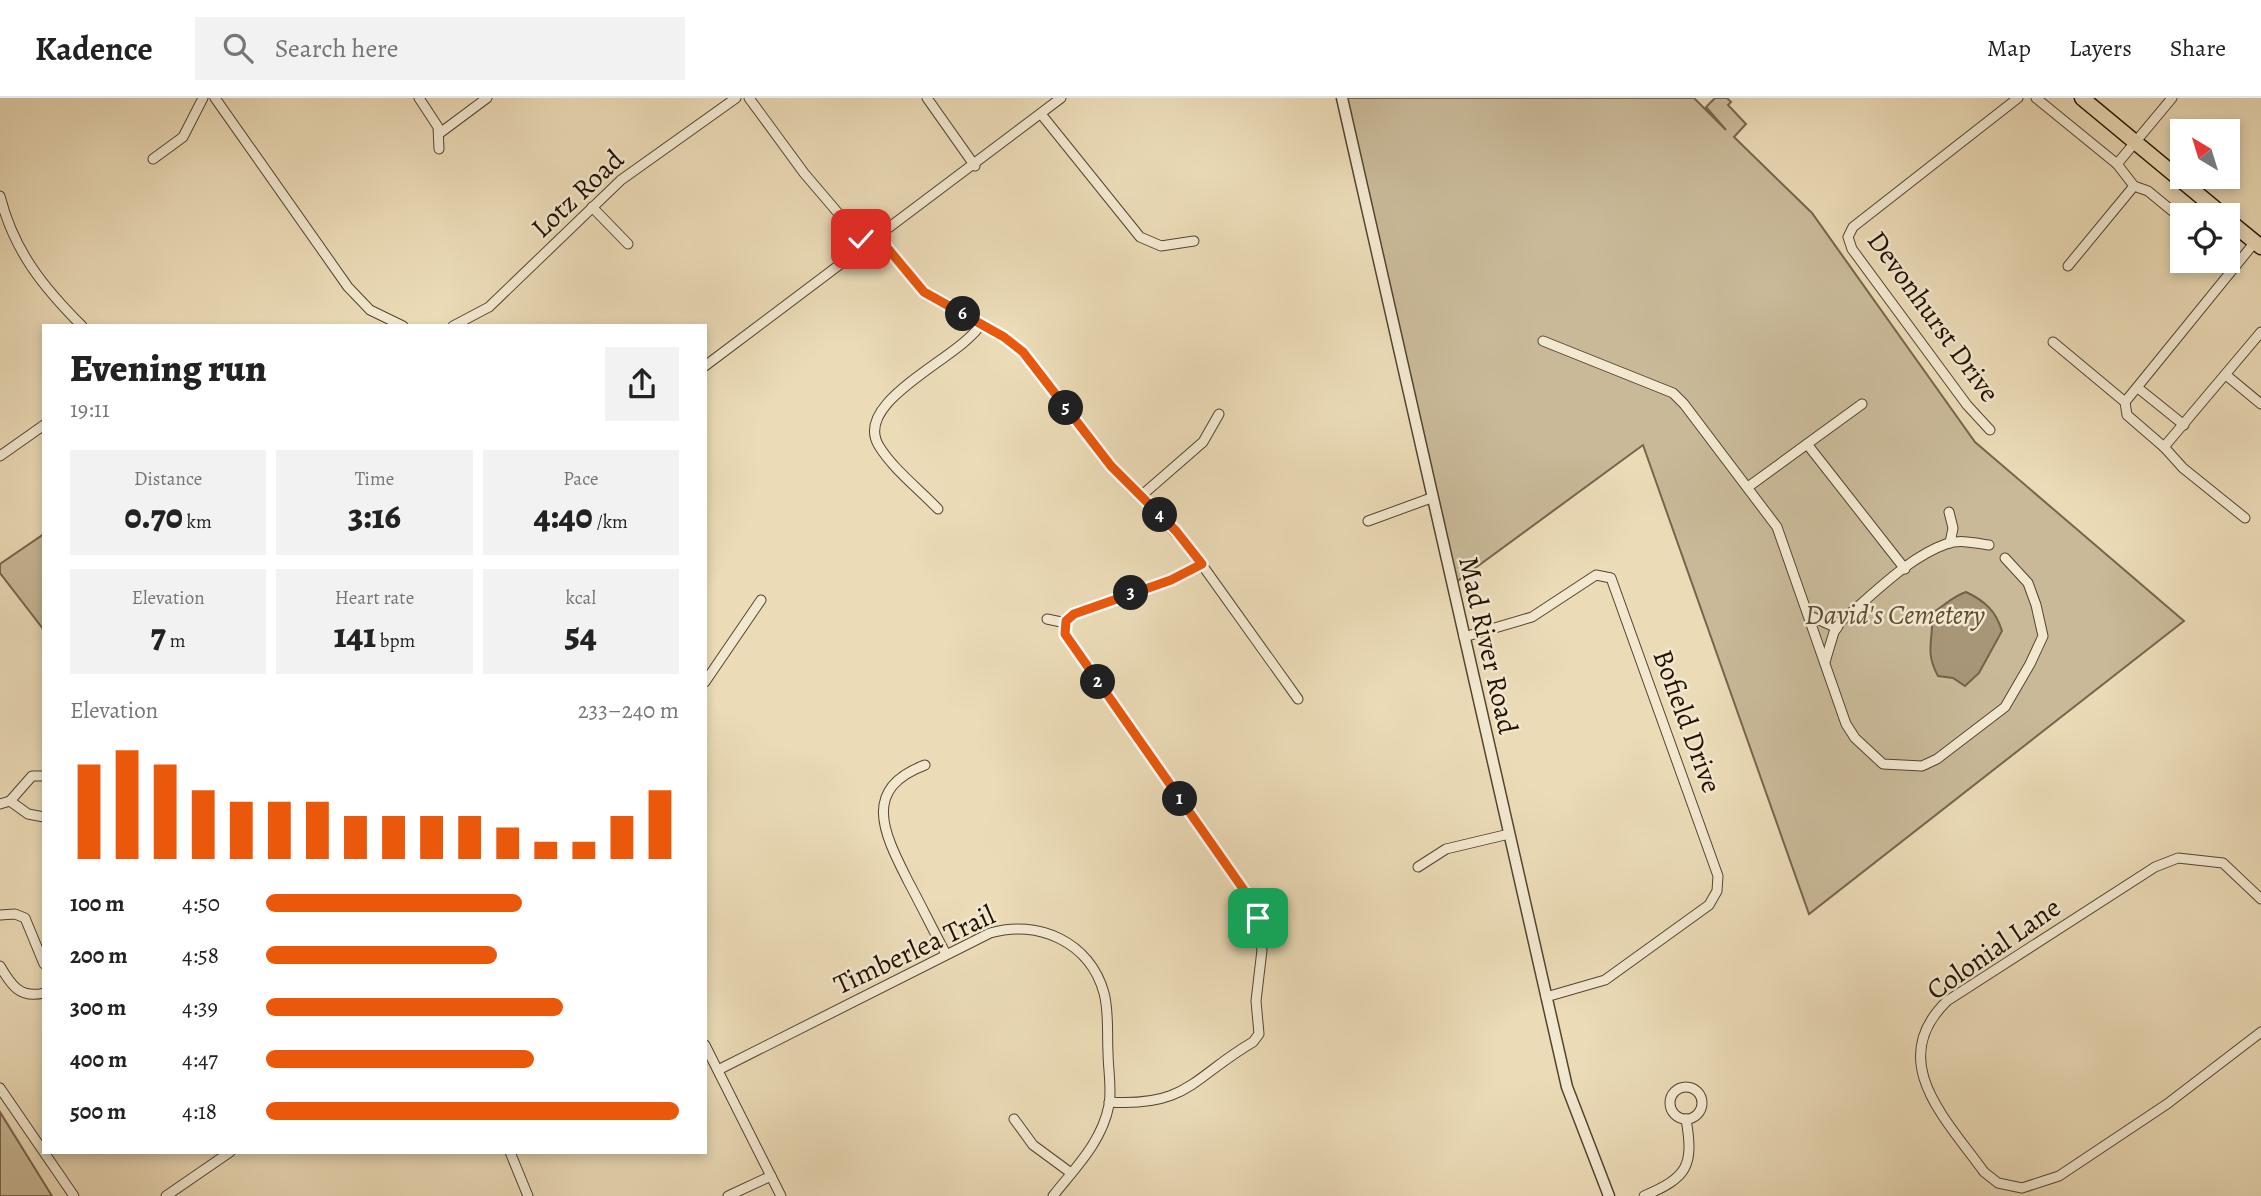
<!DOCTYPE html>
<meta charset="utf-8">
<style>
:root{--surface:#fff;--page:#f2f2f2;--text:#222;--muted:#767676;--line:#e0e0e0;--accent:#ea580c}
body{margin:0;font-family:Alegreya,serif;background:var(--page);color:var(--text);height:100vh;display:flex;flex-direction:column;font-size:26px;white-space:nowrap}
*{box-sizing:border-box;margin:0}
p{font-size:23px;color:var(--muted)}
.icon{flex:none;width:38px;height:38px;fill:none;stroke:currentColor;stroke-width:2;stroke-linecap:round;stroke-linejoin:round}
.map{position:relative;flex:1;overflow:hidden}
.details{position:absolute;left:42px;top:226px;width:665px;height:830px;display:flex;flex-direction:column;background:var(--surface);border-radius:0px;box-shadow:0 4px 10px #0003}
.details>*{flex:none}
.needle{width:46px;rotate:322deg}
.tools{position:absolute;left:2170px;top:21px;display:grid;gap:14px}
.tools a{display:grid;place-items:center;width:70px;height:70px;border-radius:0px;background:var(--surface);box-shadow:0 4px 10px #0003;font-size:35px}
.pin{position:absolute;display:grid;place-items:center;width:60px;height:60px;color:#fff;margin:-30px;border-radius:14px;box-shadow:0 4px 10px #0006}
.km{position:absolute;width:35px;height:35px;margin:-18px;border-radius:50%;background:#222;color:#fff;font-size:19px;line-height:35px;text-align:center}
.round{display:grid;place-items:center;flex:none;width:74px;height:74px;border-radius:0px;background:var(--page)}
.summary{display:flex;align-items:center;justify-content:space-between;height:119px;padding:0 28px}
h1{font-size:38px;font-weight:800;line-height:52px}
.stats{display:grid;grid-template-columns:repeat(3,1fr);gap:10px;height:119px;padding:7px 28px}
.stats div{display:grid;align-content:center;border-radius:0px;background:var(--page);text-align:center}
.stats b{font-size:35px;font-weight:800}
.stats small{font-size:19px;font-weight:400}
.stats p{font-size:19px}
.chart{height:196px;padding:14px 28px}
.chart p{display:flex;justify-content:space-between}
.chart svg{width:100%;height:126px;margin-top:7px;stroke:var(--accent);stroke-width:6}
ul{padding:0 28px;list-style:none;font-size:23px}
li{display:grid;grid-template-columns:112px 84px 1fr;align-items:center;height:52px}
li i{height:18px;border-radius:9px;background:var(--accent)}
header{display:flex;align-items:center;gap:42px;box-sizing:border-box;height:98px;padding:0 35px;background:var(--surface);border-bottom:2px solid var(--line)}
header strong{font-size:33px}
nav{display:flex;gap:38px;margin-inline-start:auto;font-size:24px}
.search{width:490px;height:63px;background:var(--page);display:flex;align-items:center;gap:18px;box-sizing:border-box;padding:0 24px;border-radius:0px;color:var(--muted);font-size:26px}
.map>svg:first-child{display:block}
.green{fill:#c9b998;stroke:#77654d;stroke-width:2}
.water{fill:#a89679;stroke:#746149;stroke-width:2}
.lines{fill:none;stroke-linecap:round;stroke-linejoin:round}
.minor-casing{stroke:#56442f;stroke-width:11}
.tertiary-casing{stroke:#56442f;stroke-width:13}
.primary-casing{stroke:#251102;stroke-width:17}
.minor{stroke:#f2e8d0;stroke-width:9}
.tertiary{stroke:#f2e8d0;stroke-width:10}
.primary{stroke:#ebdbb7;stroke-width:14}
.route-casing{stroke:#fff;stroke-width:14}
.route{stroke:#ea580c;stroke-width:9}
.labels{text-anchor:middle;stroke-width:5;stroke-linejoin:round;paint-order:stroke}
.street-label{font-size:28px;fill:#251102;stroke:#f2e8d0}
.park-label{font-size:28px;font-style:italic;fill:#5e4c36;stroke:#f2e8d0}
</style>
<header>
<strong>Kadence</strong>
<div class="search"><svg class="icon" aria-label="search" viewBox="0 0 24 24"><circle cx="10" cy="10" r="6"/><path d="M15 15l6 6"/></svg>Search here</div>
<nav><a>Map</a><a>Layers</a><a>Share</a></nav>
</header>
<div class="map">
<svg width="2261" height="1098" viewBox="0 0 2261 1098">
<rect width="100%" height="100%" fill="#ebdbb7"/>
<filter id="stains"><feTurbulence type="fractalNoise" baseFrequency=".00286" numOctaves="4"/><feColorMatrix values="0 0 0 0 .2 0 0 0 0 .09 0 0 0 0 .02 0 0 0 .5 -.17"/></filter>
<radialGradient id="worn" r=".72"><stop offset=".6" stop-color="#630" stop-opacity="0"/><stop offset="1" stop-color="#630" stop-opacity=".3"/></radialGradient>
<g class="green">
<polygon points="1342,0 1694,0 1726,32 1706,9 1715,0 1727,0 1731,4 1728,7 1746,26 1734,39 1812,115 1975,344 2184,523 1809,816 1643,347 1452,487"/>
<polygon points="44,436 44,532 0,475 0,466"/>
<polygon points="0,1014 52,1098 0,1098"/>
</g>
<path class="water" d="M1966 494C1985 503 1996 513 2002 533L1979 575 1965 588 1953 580 1938 578C1924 553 1934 542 1932 515 1944 508 1953 498 1966 494Z"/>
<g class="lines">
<defs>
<g id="minor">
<polyline points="215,0 348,189 370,212 403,228"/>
<polyline points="419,0 438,29 439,51"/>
<polyline points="749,0 804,75 867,149"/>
<polyline points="927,0 975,68"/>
<polyline points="2036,0 2117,66 2134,88 2148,93 2182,121"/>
<polyline points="1041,16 1140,139 1161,148 1194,143"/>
<polyline points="440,35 487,0"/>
<polyline points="153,61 183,39 203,0"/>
<polyline points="2117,66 2172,0"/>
<path d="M0 98C14 153 43 189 82 228"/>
<polyline points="592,109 628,146"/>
<polyline points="879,140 924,194 1004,238 1023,254 1111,368 1190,450 1298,601"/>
<polyline points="2068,168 2134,88"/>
<polyline points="453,228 489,209 621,82 736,0"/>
<polyline points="1543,243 1673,295 1684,306 1777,429 1846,626 1855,640 1883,666 1922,668 1937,661 2005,609 2030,566 2043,538 2036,507 2028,485 2005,460"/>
<polyline points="2053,244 2125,304"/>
<polyline points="705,268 1061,0"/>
<polyline points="2226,277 2261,306"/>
<polyline points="2138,290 2184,327"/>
<polyline points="2125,304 2255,144"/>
<polyline points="2125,304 2127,317 2164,349 2183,370 2245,420"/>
<polyline points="1990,332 1967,307 1852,151 1848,139 1853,129 2018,0"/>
<polyline points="1807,346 1905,471"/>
<polyline points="2164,349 2261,234"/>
<polyline points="0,358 44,327"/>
<polyline points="1748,389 1862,306"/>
<polyline points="1141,398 1203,344 1219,316"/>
<path d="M938 411C919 391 893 371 879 348 851 303 961 260 981 226"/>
<polyline points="1949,414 1953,430 1950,445"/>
<polyline points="1368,423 1431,400"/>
<polyline points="1810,518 1837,530"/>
<polyline points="1047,521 1066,525"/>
<polyline points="1464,539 1532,519 1596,477 1611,480 1718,778 1717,793 1709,807 1605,882 1546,899"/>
<path d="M1825 564 1834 534 1841 523C1873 497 1907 460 1946 446 1960 441 1975 445 1989 447"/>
<polyline points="705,584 761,502"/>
<path d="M925 667C860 691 885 737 908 783 921 807 933 832 946 856"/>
<polyline points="10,703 28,716 44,719"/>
<polyline points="0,706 10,703 32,678 44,678"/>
<polyline points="1418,769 1446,751 1509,736"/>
<path d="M2261 801 2223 765 2178 760 2155 769 1947 903C1885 963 1946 1021 1984 1074L1998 1085 2022 1090 2059 1078 2167 1006 2261 934"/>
<polyline points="0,817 15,816 25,820 44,866"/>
<path d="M0 868C11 887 20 901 44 895"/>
<polyline points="705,947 781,1098"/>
<path d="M718 972 990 835C1038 821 1090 844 1104 895 1109 914 1107 935 1108 954 1108 971 1112 991 1109 1007 1102 1044 1075 1070 1053 1098"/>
<circle cx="1686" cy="1005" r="16"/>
<polyline points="0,990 74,1098"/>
<path d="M1109 1004C1188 1009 1193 979 1253 944L1259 936 1256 903 1262 852 1253 807 1065 536 1066 523 1074 516 1171 482 1202 466"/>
<polyline points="1014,1021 1033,1047 1071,1075"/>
<polyline points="510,1054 528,1098"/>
<polyline points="166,1098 230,1054"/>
<polyline points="728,1098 771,1078"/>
<path d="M1644 1098C1688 1079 1694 1068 1686 1021"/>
</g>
<polyline id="tertiary" points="1342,0 1567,989 1609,1098"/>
<g id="primary">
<polyline points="2082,0 2223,117"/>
<polyline points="2228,122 2261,149"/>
</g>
</defs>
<use href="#minor" class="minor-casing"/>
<use href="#tertiary" class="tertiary-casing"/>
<use href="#primary" class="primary-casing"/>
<use href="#minor" class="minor"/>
<use href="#tertiary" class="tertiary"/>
<use href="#primary" class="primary"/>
</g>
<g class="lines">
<defs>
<polyline id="route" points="861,141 867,149 879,140 924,194 1004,239 1023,254 1111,368 1176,433 1202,466 1171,482 1074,516 1066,523 1065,536 1246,795 1258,820"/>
</defs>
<use href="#route" class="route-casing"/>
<use href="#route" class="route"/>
</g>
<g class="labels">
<g class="street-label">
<text transform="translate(577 95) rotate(-43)" y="10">Lotz Road</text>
<text transform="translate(1934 218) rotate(54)" y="10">Devonhurst Drive</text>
<text transform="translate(1489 547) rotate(77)" y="10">Mad River Road</text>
<text transform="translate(1688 623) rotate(70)" y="10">Bofield Drive</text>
<text transform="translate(1993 850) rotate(-35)" y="10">Colonial Lane</text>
<text transform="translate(914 851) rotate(-25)" y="10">Timberlea Trail</text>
</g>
<g class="park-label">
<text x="1895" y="526">David's Cemetery</text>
</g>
</g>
<rect width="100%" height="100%" filter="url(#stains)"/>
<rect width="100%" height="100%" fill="url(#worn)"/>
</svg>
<div class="tools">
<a><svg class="needle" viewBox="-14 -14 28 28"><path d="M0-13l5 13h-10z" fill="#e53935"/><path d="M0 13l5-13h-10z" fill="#767676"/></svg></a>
<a><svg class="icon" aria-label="locate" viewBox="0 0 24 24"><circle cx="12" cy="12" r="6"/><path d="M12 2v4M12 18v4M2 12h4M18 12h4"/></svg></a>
</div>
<div class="pin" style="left:1258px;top:820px;background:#1e9e55"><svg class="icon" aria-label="arrive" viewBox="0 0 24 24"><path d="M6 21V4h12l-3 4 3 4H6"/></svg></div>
<div class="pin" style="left:861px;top:141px;background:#d93025"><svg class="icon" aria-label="check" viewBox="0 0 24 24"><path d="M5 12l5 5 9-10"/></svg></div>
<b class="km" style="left:1180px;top:701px">1</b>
<b class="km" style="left:1098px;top:584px">2</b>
<b class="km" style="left:1131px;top:495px">3</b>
<b class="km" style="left:1160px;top:417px">4</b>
<b class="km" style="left:1066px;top:310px">5</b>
<b class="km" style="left:963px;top:216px">6</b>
<section class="details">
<div class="summary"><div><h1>Evening run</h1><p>19:11</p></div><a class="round"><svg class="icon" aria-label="share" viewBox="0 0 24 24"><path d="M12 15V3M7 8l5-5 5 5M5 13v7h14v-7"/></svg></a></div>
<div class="stats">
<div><p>Distance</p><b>0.70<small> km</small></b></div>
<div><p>Time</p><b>3:16</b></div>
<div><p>Pace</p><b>4:40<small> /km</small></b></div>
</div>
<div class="stats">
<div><p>Elevation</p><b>7<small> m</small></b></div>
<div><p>Heart rate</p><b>141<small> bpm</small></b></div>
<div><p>kcal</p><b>54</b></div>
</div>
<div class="chart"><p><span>Elevation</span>233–240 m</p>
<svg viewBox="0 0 160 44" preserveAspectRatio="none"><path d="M5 44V11M15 44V6M25 44V11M35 44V20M45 44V24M55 44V24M65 44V24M75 44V29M85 44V29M95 44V29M105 44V29M115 44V33M125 44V38M135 44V38M145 44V29M155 44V20"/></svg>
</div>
<ul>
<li><b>100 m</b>4:50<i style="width:62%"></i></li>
<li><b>200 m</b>4:58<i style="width:56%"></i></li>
<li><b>300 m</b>4:39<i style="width:72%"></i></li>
<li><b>400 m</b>4:47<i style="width:65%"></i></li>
<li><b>500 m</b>4:18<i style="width:100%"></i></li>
</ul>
</section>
</div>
